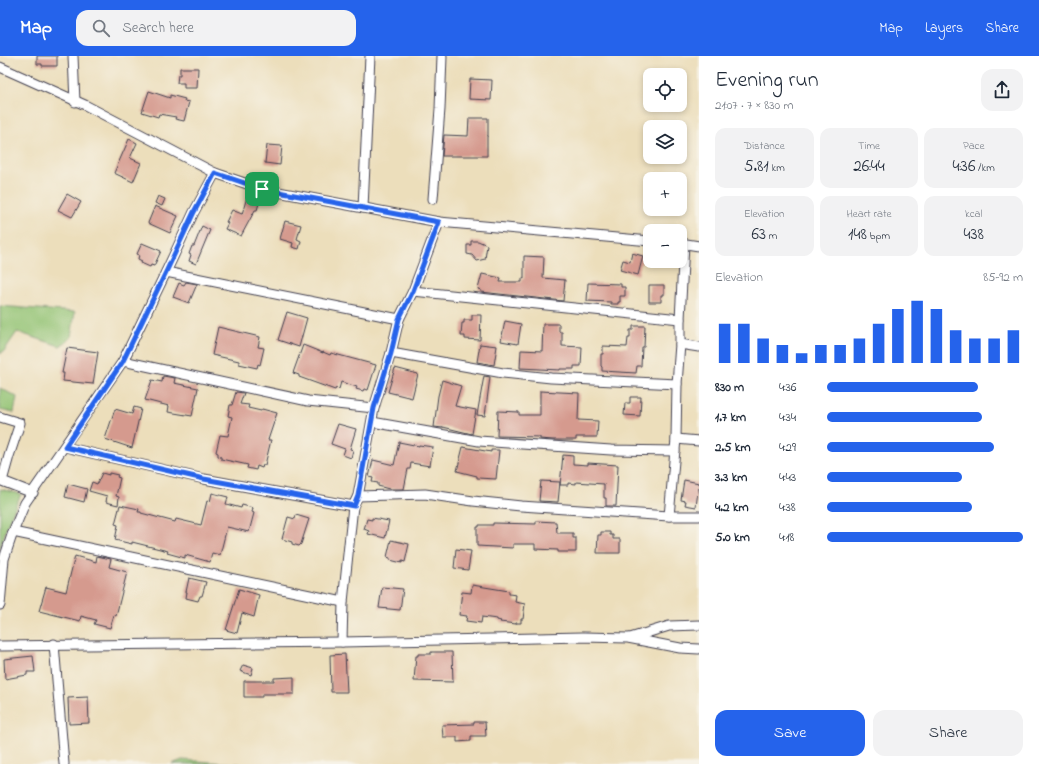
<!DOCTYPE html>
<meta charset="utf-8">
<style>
:root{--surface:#fff;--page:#f2f2f3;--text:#1f2937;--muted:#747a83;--accent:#2563eb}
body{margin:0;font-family:"Indie Flower",sans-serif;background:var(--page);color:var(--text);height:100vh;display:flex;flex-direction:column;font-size:15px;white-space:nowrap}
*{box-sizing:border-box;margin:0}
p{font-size:13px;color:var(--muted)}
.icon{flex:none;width:22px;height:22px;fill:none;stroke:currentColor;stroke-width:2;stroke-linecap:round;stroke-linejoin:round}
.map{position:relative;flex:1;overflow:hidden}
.side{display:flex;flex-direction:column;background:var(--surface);width:340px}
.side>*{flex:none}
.controls{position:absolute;left:643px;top:12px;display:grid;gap:8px}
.controls a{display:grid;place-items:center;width:44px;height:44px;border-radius:8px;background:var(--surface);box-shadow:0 2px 6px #0003;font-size:20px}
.pin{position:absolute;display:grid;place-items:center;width:34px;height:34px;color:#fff;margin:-17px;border-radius:8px;box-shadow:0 2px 6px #0006}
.round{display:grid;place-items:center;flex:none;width:42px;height:42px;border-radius:12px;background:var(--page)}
.head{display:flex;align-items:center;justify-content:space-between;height:68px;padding:0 16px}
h1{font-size:22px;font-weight:600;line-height:30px}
.metrics{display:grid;grid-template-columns:repeat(3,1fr);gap:6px;height:68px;padding:4px 16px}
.metrics div{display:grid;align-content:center;border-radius:10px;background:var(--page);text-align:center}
.metrics b{font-size:17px;font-weight:600}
.metrics small{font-size:11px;font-weight:400}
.metrics p{font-size:11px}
.chart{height:112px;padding:8px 16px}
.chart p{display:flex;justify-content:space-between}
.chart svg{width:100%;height:72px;margin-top:4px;stroke:var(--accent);stroke-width:6}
.button{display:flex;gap:8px;margin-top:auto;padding:8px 16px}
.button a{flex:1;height:46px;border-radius:12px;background:var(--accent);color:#fff;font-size:16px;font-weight:600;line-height:46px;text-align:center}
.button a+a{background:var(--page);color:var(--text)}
ul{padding:0 16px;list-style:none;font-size:13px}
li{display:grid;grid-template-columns:64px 48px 1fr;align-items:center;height:30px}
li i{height:10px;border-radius:5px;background:var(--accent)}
header{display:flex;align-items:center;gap:24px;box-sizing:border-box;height:56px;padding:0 20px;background:var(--accent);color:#fff}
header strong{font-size:19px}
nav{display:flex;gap:22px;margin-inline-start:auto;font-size:14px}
.search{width:280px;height:36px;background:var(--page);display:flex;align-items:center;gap:10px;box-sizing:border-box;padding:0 14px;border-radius:12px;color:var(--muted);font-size:15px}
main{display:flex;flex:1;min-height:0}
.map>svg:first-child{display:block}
.green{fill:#92c272;stroke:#5a7256}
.building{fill:#d59a8e}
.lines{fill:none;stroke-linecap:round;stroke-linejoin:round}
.minor-casing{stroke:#403e4e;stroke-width:11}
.minor{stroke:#fff;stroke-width:9}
.route-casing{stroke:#fff;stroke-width:8}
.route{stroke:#2563eb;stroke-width:5}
</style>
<header>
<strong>Map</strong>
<div class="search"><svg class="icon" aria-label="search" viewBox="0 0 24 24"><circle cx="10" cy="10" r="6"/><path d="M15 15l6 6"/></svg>Search here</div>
<nav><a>Map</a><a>Layers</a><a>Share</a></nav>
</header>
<main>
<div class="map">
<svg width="699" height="708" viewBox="0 0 699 708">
<rect width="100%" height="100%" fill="#f7f3e8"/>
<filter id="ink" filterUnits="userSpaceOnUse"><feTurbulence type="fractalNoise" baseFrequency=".025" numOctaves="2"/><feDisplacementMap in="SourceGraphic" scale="8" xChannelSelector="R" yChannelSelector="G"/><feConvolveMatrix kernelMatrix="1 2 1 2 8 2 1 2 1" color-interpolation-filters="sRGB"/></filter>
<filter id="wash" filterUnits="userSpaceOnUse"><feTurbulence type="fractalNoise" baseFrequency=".012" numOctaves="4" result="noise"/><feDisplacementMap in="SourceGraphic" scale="16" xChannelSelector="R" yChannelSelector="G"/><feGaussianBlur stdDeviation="0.9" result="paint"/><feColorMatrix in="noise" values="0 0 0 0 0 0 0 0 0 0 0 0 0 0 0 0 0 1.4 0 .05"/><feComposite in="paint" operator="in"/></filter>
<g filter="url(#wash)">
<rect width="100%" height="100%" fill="#ecdebb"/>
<g class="green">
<polygon points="0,250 75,256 71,282 60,290 17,276 4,295 0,298"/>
<polygon points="0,332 17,341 14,357 0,354"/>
<polygon points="0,433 21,438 8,467 0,493"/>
<polygon points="182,704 240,708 172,708"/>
</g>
<g id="blocks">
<g class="building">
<polygon points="37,0 57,0 57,10 42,10 42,8 37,8"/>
<polygon points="180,12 198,12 197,32 184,32 184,27 177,27 178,19 180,19"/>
<polygon points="470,23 492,24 491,44 469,43"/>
<polygon points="149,35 170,42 170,39 185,43 184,45 189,46 184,65 175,63 176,61 159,58 158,61 142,56"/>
<polygon points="469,62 488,62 488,80 487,80 487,100 442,100 444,79 468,80"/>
<polygon points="129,83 137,87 130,102 141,107 133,126 114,117"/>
<polygon points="267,89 282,90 280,109 265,107"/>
<polygon points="67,138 81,146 72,161 58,154"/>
<polygon points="158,140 165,143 162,150 155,147"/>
<polygon points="247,141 260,144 257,154 255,154 241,180 225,173 228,167 226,166 232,154 242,158"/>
<polygon points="155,150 178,160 170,177 148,167"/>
<polygon points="285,165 301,169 297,183 301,185 299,193 292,191 293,187 280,183"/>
<polygon points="202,170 210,174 196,208 189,205 191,199 189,198 192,190 194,190"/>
<polygon points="471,185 478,185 487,189 485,203 477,205 472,199 467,198 467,189 471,189"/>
<polygon points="142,187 161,195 154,210 151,209 150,211 141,207 142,205 138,203 139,199 137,198"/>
<polygon points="632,197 643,200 638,219 620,214 623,204 630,206"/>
<polygon points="524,200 544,201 543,222 565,224 563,245 481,236 481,234 478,233 482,218 501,222 500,226 522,226 522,222 524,223"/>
<polygon points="186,226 197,228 189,247 173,241 179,227 184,229"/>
<polygon points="588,227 621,228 621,231 625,231 625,240 620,240 620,246 618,246 618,248 611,248 611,246 587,245"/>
<polygon points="649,229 664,229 664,239 661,239 661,246 649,246"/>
<polygon points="287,256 307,262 299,291 278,284"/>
<polygon points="472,259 481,259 480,284 465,283 465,280 461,280 462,267 464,267 464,264 472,264"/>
<polygon points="505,265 521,268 518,288 501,285"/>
<polygon points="543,268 559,268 559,276 562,276 562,290 582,291 581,310 574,310 574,313 560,313 560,314 520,312 521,294 542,295"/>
<polygon points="633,270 645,270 644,291 642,291 641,310 637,310 636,317 602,315 602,311 601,310 601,298 603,298 603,290 627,291 628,282 630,282 630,274 633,274"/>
<polygon points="218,271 260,281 258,291 264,292 260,309 258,308 257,312 239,308 239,305 212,299"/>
<polygon points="480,288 497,290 494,309 477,306"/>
<polygon points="303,289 323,297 323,296 330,299 331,297 376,309 368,334 364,333 363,335 356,333 357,331 341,326 339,333 336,332 335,334 299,321 299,319 293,317"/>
<polygon points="67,292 98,296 93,328 63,325 64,317 62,317"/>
<polygon points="395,312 418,318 412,342 388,336"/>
<polygon points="163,320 175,322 174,327 198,332 192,360 168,356 169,350 145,344 152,324 162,326"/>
<polygon points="484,320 490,321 485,360 477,359"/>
<polygon points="442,324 461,330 455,350 476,354 472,378 443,371 443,372 434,371 438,340"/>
<polygon points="540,335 579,337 578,364 598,365 597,381 576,381 576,384 553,384 540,383 540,381 497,380 498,355 519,356 519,359 540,359"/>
<polygon points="236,336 244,337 240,348 249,349 248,352 261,355 262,353 277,357 268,384 271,384 265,409 263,409 262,412 257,410 256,414 247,412 248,409 221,403 221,401 218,400 218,397 216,396 220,379 228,380 232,361 228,360 230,349 232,349"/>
<polygon points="630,341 641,341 640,360 624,359 625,347 630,347"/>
<polygon points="134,351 141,353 132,392 105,383 115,353 132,358"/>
<polygon points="338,368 356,373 350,393 353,394 351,402 343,399 345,393 331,388"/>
<polygon points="399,386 419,390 419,389 433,391 430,410 411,407 410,413 408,413 404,433 389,433 378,430 378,427 372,426 373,422 369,421 373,404 394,409"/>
<polygon points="463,391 491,396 491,394 499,394 496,423 477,422 477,420 457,415"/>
<polygon points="563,399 573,400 573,408 588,409 588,407 618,409 616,450 606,450 606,442 604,442 604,428 576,426 576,428 568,427 568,429 560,429"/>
<polygon points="102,417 109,419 109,417 118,419 117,421 120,422 116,440 119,441 118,449 106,446 107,440 89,435 92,426 97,428"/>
<polygon points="684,424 699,427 696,451 685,449 686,445 681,444"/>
<polygon points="541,425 560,426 558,446 539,445"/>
<polygon points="68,428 87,433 84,446 65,441"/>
<polygon points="212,437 228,441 226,448 241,452 242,449 253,452 252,456 254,457 249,476 227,471 220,499 212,497 210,506 185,499 185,502 167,497 168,495 132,486 132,488 115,484 118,469 115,468 120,449 139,453 138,456 141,456 141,457 175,466 176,463 201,469 207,445 210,446"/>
<polygon points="296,459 309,463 301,488 299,490 292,488 292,486 282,483 288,461 295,463"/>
<polygon points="372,462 389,465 385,482 368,478 369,475 364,473 367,463 372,464"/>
<polygon points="536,465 556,466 557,477 573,477 573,482 576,482 576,496 558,496 558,494 535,493 535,488 513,488 513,492 477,490 477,471 479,471 479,469 493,469 493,467 536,468"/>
<polygon points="601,476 610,476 610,479 613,479 613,483 620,483 620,497 597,497 598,479 601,479"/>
<polygon points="391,484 409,488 405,506 402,505 402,507 390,504 390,502 387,501"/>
<polygon points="456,493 471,495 468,514 454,512"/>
<polygon points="75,500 96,506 97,500 111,503 109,511 127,516 116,560 114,559 110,572 94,568 96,564 81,560 80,565 39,555 46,531 66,536"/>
<polygon points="189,522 206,526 202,540 200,540 198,545 186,542 187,536 186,536"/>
<polygon points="472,529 509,535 509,538 516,539 515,546 525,548 523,563 521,563 521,567 516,567 516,568 500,566 501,565 497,564 497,563 482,561 481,567 466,565 467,560 459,559 462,536 471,537"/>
<polygon points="382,531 403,533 400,554 379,552"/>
<polygon points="239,533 259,539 254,561 242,557 237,577 226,574"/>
<polygon points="431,596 452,596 453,626 414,625 416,600 418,600 418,598 431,598"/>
<polygon points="345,598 347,636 331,636 330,599"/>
<polygon points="33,600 35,616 27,616 27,619 5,623 4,603"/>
<polygon points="243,609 253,612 251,619 240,615"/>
<polygon points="294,621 294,638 262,638 262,641 244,641 244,625 274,625 274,622"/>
<polygon points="88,641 89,667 69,668 68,642"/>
<polygon points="474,666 485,666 486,680 471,680 471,685 457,686 457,681 443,681 442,669 474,668"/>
</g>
</g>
</g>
<g filter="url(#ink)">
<use href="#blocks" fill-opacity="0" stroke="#403e4e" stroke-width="1"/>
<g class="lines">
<defs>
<g id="minor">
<polyline points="73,0 75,46"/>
<polyline points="0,11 85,49 215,117 262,133 439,166 650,185"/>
<polyline points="433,143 440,53 442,0"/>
<polyline points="363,152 370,0"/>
<polyline points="680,187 699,190"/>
<polyline points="166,216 399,263"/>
<polyline points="413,235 680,263"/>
<polyline points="680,288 699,291"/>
<polyline points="391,297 503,317 551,322 677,328"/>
<polyline points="123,305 308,345 374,352"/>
<polyline points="0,361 20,367 9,400 2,425 33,437"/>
<polyline points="372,366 479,385 611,394 675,395"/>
<polyline points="676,383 699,385"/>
<polyline points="65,391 204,423 353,450"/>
<polyline points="358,440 425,438 473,445 521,450 669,460 699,460"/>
<polyline points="669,460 676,383 677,328 680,288 680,263 684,188"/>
<polyline points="13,476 343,546"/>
<polyline points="0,549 4,503 13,476 25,447 123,305 166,216 194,156 215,117"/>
<polyline points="630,582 669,570 699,569"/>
<polyline points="342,586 343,546 353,450 358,440 374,352 391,297 399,263 413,235 439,166"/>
<polyline points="54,588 64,708"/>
<polyline points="0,590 342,586 583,581 628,582 680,592 699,593"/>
</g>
</defs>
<use href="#minor" class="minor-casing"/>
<use href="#minor" class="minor"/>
</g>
</g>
<g class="lines" filter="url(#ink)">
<defs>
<polygon id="route" points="215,117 262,133 439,166 413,235 399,263 391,297 374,352 358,440 354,450 204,423 65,391 123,305 166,216 194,156"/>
</defs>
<use href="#route" class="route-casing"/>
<use href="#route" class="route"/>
</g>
</svg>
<div class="controls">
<a><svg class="icon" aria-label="locate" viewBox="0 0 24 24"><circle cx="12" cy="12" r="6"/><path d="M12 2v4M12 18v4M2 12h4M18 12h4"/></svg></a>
<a><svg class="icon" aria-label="layers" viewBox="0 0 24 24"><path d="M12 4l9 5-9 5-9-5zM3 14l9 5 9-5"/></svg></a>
<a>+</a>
<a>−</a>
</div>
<div class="pin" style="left:262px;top:133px;background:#1e9e55"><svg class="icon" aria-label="arrive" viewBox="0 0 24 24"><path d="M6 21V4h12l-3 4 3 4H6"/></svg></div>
</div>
<section class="side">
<div class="head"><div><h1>Evening run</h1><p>21:07 · 7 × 830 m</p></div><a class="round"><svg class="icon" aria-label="share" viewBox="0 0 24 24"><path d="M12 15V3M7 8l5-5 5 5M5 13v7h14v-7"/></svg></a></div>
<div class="metrics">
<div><p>Distance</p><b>5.81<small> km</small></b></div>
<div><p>Time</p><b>26:44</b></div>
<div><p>Pace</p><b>4:36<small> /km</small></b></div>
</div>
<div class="metrics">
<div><p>Elevation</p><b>63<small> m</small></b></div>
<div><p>Heart rate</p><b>148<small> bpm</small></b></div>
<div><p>kcal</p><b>438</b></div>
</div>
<div class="chart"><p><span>Elevation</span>85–92 m</p>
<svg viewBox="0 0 160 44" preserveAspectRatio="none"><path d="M5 44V20M15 44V20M25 44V29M35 44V33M45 44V38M55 44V33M65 44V33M75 44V29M85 44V20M95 44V11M105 44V6M115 44V11M125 44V24M135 44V29M145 44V29M155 44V24"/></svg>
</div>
<ul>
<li><b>830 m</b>4:36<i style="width:77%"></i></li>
<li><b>1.7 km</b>4:34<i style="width:79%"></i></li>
<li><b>2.5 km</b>4:29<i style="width:85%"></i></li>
<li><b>3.3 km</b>4:43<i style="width:69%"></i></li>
<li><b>4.2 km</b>4:38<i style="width:74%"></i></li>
<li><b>5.0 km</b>4:18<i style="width:100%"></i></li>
</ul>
<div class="button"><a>Save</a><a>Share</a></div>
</section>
</main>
